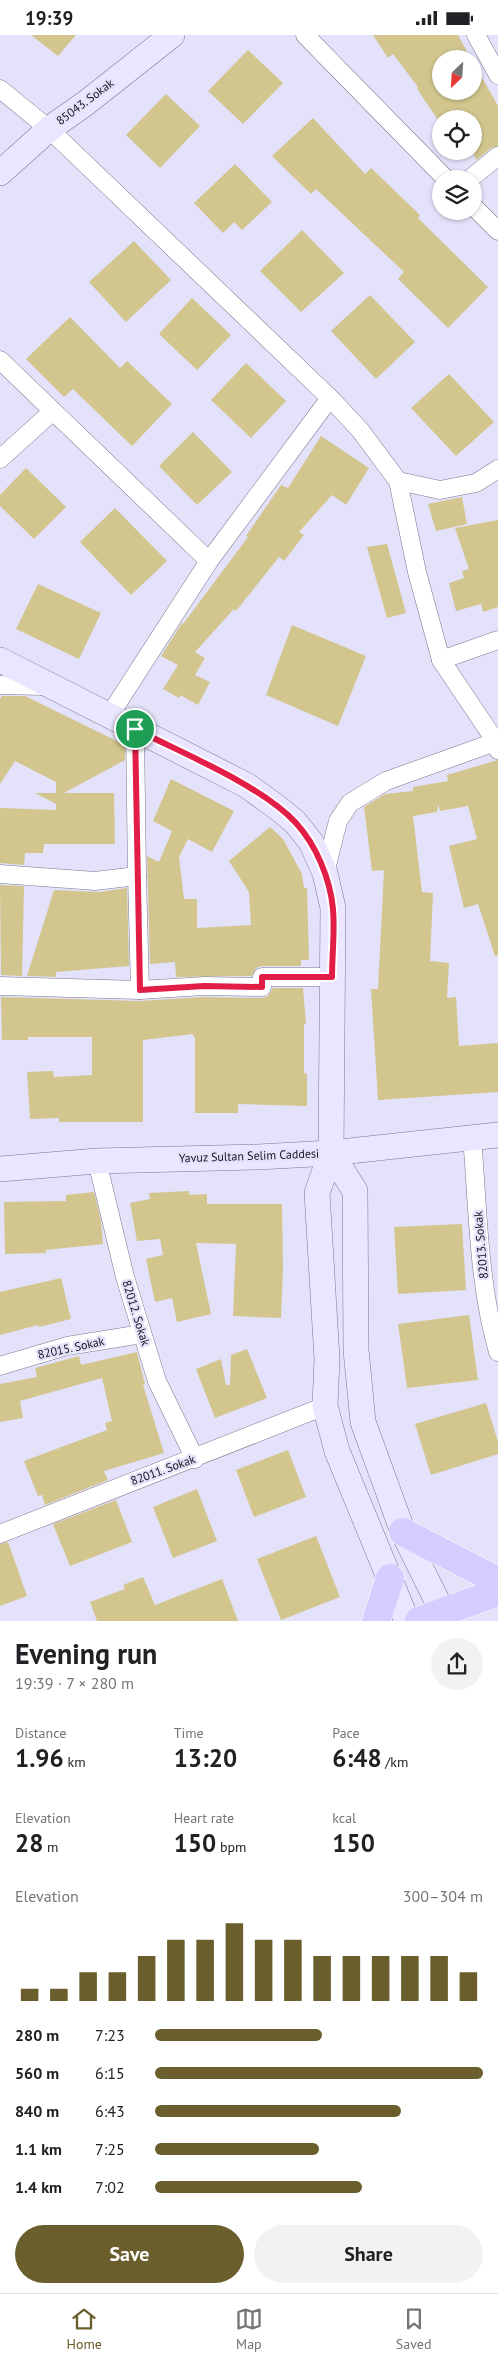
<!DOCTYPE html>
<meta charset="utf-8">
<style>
:root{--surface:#fff;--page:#f2f2f2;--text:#202124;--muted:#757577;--line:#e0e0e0;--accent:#6a5f2c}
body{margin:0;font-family:"PT Sans",sans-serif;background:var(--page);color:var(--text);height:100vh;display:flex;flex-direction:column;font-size:19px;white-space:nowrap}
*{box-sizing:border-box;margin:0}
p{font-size:16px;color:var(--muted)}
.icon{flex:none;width:28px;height:28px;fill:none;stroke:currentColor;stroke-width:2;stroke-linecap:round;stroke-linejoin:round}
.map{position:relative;height:1586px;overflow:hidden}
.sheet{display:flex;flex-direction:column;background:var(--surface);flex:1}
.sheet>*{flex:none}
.needle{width:32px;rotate:205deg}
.tools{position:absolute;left:432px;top:15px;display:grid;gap:10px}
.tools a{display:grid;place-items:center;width:50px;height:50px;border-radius:50%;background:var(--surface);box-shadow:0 1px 4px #0004;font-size:25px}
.pin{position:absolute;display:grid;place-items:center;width:42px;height:42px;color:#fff;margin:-21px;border:2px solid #fff;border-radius:50%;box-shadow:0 1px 5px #0007}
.round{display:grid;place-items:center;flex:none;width:52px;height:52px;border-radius:26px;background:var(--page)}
.headline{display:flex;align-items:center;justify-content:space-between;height:85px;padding:0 15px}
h1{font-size:28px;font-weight:800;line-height:38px}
.stats{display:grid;grid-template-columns:repeat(3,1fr);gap:8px;height:85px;padding:5px 15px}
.stats div{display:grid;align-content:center}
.stats b{font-size:25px;font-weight:800}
.stats small{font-size:14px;font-weight:400}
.stats p{font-size:14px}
.chart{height:140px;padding:10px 15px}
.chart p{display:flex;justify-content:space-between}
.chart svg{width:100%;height:90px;margin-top:5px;stroke:var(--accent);stroke-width:6}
.action{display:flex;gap:10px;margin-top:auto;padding:10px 15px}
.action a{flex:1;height:58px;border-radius:30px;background:var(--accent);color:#fff;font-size:20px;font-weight:800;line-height:58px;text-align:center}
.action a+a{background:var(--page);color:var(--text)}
ul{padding:0 15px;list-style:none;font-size:16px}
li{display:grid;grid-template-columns:80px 60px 1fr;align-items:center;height:38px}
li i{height:12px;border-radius:6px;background:var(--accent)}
.status{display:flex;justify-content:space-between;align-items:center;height:35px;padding:0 25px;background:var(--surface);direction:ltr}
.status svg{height:14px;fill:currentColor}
.tab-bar{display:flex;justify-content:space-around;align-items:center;height:70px;border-top:1px solid var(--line);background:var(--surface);font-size:14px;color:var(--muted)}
.tab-bar a{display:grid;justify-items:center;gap:2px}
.tab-bar .active{color:var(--accent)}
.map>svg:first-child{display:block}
.building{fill:#d2c68e}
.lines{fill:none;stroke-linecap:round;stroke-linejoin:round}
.street-casing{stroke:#7a778d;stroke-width:19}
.secondary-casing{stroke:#7a778d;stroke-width:26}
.primary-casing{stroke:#fff;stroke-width:29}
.street{stroke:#fff;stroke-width:18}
.secondary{stroke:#eae6ff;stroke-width:25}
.primary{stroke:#d5cdff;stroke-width:28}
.route-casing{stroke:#fff;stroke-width:10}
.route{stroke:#e11d48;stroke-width:6}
.labels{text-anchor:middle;stroke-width:4.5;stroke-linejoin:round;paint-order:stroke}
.street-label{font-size:12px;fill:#15131c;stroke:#e4e1fa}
</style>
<div class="status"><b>19:39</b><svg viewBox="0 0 49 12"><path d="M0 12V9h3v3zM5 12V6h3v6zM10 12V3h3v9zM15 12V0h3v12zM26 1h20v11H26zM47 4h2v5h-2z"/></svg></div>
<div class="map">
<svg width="498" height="1586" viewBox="0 0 498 1586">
<rect width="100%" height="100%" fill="#e4e1fa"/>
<g class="building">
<polygon points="31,0 76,0 58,21"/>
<polygon points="373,0 458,0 471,24 441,24 441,56 474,56 474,28 498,71 498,111 491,113 477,125 474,121 474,84 443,84 441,82 441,89 423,63 417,53 418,52 393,19 388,23"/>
<polygon points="248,15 283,48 243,89 208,56"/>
<polygon points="166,59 200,91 160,133 126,100"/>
<polygon points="313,83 365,139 371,133 420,180 418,183 488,252 448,293 398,244 404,237 316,154 311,159 272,121"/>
<polygon points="235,129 272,167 242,195 234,187 223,198 194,168"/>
<polygon points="302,195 344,238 301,277 260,236"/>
<polygon points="134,206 171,245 126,287 89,247"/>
<polygon points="370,260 415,307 376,344 331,296"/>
<polygon points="192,263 231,300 197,335 159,299"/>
<polygon points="70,282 120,333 127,326 172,369 132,411 73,354 64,362 26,324"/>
<polygon points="246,328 286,366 251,403 211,365"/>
<polygon points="449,339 494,387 456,421 411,373"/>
<polygon points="193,397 232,437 197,470 159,431"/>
<polygon points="321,401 369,433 346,470 332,460 299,497 304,500 284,526 279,522 236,576 234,574 195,617 205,623 195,640 210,647 198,670 180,660 179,663 163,654 178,630 161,621 182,588 183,589 248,502 246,501 281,450 288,453"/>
<polygon points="26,433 66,472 34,504 0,471 0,460"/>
<polygon points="462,462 467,489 436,496 428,469"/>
<polygon points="115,473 167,526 131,560 80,507"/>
<polygon points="498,485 498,572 483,577 481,569 456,576 449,548 464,543 462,536 469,534 455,493"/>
<polygon points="387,509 406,578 387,583 367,512"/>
<polygon points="38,549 101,578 79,624 16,594"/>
<polygon points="292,590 366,621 338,691 266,660"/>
<polygon points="2,661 25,661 125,710 125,725 64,758 114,758 115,809 44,809 43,818 25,818 24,830 0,828 0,773 56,775 56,769 35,758 56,758 56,747 15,726 0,749 0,664"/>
<polygon points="498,725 498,920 495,921 478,869 464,873 449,811 477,804 468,771 440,776 438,769 437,777 413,781 422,857 433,858 430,926 449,928 447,963 456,962 459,1011 498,1008 498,1057 378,1065 371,954 378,954 384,835 372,836 364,772 385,759 413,756 413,752 448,746 447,740"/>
<polygon points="171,744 234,776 212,817 188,804 179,822 184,864 197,864 197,893 251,890 249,857 229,826 270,792 283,804 302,839 304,853 307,853 309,925 301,925 301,931 262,931 256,933 252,941 176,942 175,927 150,929 147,821 159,827 172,796 153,786"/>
<polygon points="0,850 24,851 22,941 1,940"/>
<polygon points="127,853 129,931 56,937 56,942 27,941 54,855 99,857"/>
<polygon points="273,953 303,953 306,989 304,989 304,1038 307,1039 307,1071 238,1069 238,1078 195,1078 195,1002 193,1002 193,999 143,1005 143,1087 59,1087 59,1083 30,1084 27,1037 53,1036 54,1042 92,1040 92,1002 28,1002 28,1005 2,1005 1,962 140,966 204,962 262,963 268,961"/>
<polygon points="189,1156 189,1160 207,1159 207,1169 282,1169 283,1234 281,1283 233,1281 236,1209 196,1208 211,1279 177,1287 172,1263 155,1267 146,1224 163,1220 160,1204 137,1206 130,1168 150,1164 149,1158"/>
<polygon points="94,1157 101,1186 103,1209 46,1215 46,1218 5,1219 4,1167 66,1166 66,1160"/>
<polygon points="462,1189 466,1255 398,1259 394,1192"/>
<polygon points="61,1243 71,1284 39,1292 38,1290 0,1300 0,1257"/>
<polygon points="469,1280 478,1345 407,1353 398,1289"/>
<polygon points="247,1314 267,1363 215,1383 196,1334 221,1324 226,1350 230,1350 231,1320"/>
<polygon points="137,1317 145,1349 143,1350 164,1418 104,1436 108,1445 45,1470 42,1460 38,1461 24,1426 107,1395 105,1388 112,1386 102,1343 20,1366 23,1383 0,1387 0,1349 37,1342 35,1333 79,1321 81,1330"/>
<polygon points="486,1368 498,1407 498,1419 431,1440 415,1389"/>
<polygon points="288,1415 306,1462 254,1482 236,1435"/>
<polygon points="197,1454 217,1506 173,1523 153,1472"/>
<polygon points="116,1465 132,1507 70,1531 53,1489"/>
<polygon points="316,1501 340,1562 281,1585 257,1524"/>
<polygon points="8,1507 27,1561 0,1571 0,1509"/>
<polygon points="143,1542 155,1570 222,1544 238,1586 97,1586 90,1567 125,1554 123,1550"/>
</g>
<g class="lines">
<defs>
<g id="street">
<polyline points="305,0 446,144"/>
<polyline points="476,0 498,40"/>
<polyline points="0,54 49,94 330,363 360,395 398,446 417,537 441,625 496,707 498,715"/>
<polyline points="470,144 498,121"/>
<polyline points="474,172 498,196"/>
<polyline points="0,325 209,526"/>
<polyline points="0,424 53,376"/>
<polyline points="398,446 440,455 476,448 498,434"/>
<polyline points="441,625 498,605"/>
<polyline points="0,650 44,651"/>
<polyline points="109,681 209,526 330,363"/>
<polyline points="325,838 338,786 350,768 386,746 498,706"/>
<polyline points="0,839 95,846 137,841 135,694"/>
<polyline points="137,841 140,955"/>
<polyline points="0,951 140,955 204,951 262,952 262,942 332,942"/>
<path d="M472 1102C478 1173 478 1248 498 1317"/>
<polyline points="97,1126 125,1242 157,1346 195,1424"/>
<polyline points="0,1331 67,1311 142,1299"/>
<polyline points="0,1499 325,1371"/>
</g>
<g id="secondary">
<polyline points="0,138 49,94 86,68 172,0"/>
<polyline points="0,625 246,750 278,773 295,787 311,807 325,838 333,873 331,1118 317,1158 327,1324 325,1371 337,1416 407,1586"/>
<polyline points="331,1118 355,1156 356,1315 363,1387 403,1497 447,1586"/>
<polyline points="0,1134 97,1126 258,1122 331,1118 498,1100"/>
</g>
<g id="primary">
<polyline points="403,1497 498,1546"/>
<polyline points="376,1586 390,1543"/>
<polyline points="419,1586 498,1557"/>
</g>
</defs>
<use href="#street" class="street-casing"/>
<use href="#secondary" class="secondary-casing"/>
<use href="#primary" class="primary-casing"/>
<use href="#street" class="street"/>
<use href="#secondary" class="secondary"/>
<use href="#primary" class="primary"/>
</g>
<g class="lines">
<defs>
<path id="route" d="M135 694C182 718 261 750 296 788 316 810 330 843 333 874 335 896 332 920 332 942H262V952L204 951 140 955Z"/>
</defs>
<use href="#route" class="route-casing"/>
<use href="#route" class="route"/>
</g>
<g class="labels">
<g class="street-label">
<text transform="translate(85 67) rotate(-37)" y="4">85043. Sokak</text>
<text transform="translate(249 1121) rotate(-2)" y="4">Yavuz Sultan Selim Caddesi</text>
<text transform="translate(481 1210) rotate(-95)" y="4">82013. Sokak</text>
<text transform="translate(136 1278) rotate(73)" y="4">82012. Sokak</text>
<text transform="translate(71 1313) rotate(-12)" y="4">82015. Sokak</text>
<text transform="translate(163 1435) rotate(-20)" y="4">82011. Sokak</text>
</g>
</g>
</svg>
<div class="tools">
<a><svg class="needle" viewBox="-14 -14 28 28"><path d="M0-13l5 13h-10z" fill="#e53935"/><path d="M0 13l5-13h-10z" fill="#757577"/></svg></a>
<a><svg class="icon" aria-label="locate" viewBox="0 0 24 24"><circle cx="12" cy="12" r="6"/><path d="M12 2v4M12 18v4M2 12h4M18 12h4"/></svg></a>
<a><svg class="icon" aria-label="layers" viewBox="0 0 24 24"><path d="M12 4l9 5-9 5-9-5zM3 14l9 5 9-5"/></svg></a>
</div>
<div class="pin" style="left:135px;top:694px;background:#1e9e55"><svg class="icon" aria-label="arrive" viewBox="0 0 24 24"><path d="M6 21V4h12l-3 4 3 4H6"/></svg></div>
</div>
<section class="sheet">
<div class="headline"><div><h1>Evening run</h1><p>19:39 · 7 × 280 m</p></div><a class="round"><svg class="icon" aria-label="share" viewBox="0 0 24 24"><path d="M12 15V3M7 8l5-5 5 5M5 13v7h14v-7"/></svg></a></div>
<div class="stats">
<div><p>Distance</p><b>1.96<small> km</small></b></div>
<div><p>Time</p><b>13:20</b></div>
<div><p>Pace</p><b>6:48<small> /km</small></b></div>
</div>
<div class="stats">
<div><p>Elevation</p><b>28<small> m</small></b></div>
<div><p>Heart rate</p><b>150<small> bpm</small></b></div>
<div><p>kcal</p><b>150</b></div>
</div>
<div class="chart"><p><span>Elevation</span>300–304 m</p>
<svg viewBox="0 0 160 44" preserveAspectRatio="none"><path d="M5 44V38M15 44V38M25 44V30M35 44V30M45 44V22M55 44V14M65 44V14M75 44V6M85 44V14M95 44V14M105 44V22M115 44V22M125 44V22M135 44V22M145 44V22M155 44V30"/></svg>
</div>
<ul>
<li><b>280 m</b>7:23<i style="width:51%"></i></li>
<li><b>560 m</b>6:15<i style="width:100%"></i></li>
<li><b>840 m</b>6:43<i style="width:75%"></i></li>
<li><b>1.1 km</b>7:25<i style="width:50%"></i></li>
<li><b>1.4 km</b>7:02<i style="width:63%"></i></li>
</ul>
<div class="action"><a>Save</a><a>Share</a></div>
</section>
<nav class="tab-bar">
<a class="active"><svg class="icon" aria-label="home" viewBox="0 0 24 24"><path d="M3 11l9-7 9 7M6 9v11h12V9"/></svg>Home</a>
<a><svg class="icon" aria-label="map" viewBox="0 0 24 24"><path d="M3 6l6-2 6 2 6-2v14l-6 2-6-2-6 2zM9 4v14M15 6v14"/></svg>Map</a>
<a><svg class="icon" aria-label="saved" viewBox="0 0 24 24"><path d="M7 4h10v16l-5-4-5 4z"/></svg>Saved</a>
</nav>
